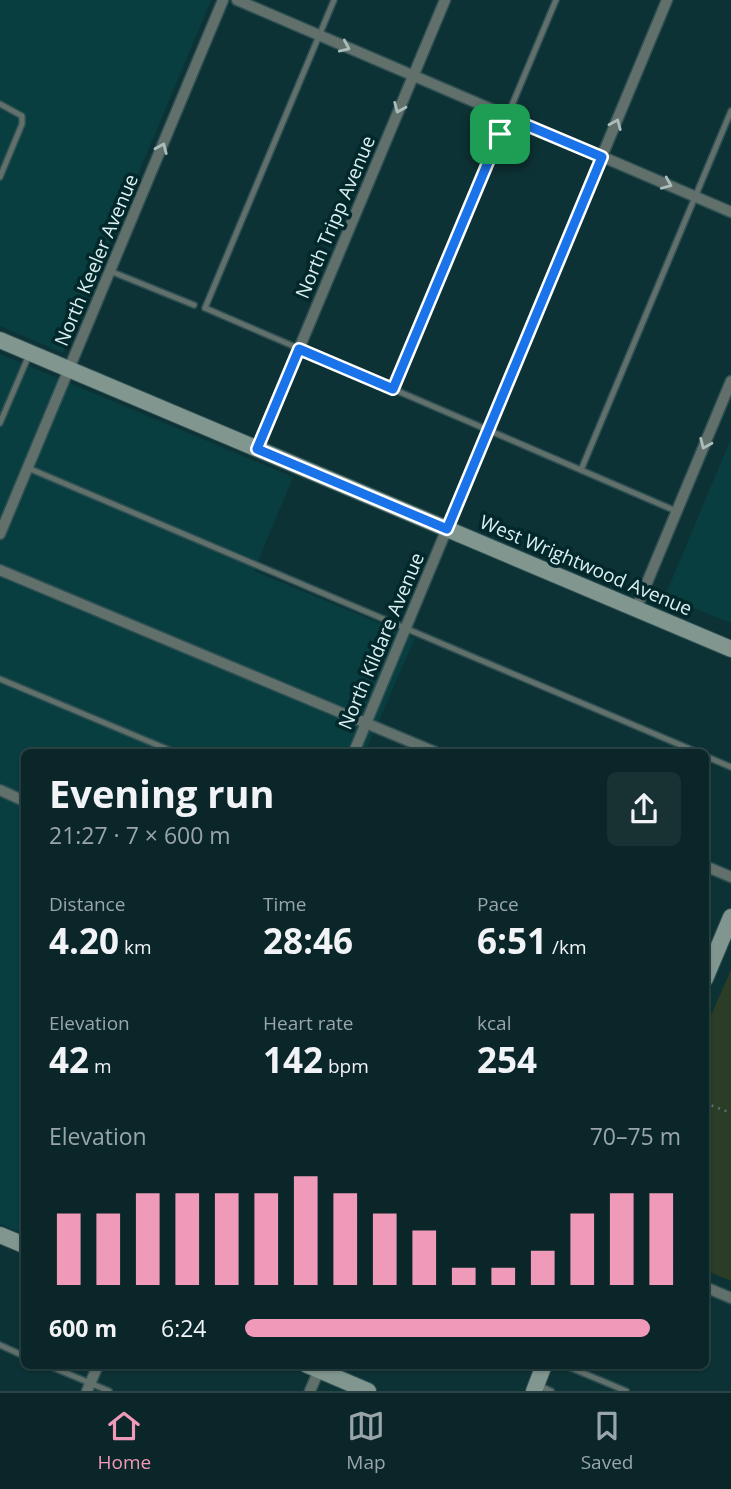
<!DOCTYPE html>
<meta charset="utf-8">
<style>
:root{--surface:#0a2628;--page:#183234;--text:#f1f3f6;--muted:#99a5a8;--line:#2a4345;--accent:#ef9ab8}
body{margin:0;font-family:"Open Sans",sans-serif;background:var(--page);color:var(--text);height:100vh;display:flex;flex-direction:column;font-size:26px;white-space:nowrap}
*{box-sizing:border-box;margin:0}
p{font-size:23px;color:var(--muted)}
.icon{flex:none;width:38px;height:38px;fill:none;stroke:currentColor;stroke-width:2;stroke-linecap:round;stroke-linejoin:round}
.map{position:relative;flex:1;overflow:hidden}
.drawer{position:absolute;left:21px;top:749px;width:688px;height:620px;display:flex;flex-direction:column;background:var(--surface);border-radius:10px;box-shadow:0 2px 5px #0004,0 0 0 2px var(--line)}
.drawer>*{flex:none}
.pin{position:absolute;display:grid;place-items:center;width:60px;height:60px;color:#fff;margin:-30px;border-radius:14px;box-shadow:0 4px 10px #0006}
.round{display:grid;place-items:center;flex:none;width:74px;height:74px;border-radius:10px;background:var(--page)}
.overview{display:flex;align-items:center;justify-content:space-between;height:119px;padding:0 28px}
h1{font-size:38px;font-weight:700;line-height:52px}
.metrics{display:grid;grid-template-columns:repeat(3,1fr);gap:10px;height:119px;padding:7px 28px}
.metrics div{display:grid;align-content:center}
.metrics b{font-size:35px;font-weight:700}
.metrics small{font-size:19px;font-weight:400}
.metrics p{font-size:19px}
.chart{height:196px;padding:14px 28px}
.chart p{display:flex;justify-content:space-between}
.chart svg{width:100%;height:126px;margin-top:7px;stroke:var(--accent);stroke-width:6}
ul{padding:0 28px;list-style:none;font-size:23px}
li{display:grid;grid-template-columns:112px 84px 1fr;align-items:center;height:52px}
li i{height:18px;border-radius:9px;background:var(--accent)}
.dock{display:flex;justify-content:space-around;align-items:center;height:98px;border-top:2px solid var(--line);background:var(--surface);font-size:19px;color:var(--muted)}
.dock a{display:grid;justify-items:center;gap:4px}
.dock .current{color:var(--accent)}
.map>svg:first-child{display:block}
.built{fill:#093e41}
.green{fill:#2b3d26}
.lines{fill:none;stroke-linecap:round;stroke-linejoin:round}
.lane-casing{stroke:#2e5053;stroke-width:8}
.street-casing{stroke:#2e5053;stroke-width:13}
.secondary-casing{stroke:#2e5053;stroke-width:18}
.path{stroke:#517173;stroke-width:2.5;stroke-dasharray:2 5;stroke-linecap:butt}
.lane{stroke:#62706b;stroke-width:5}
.street{stroke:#62706b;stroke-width:10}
.secondary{stroke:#80968e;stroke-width:16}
.oneway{stroke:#abbdbb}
.route-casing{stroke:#fff;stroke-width:14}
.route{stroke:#1a73e8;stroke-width:9}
.labels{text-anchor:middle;stroke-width:7;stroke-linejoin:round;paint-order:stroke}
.street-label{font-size:19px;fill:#dcf0f1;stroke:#02282b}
</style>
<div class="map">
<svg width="731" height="1391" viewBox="0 0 731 1391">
<rect width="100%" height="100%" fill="#0d3235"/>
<g class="built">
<polygon points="0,0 211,0 63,353 0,326"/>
<polygon points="0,354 293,477 254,571 415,638 365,752 24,752 24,1234 0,1224"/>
<polygon points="731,439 731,623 665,596"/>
</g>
<polygon class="green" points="731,970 731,1281 705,1270 705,1029"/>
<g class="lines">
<defs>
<g id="lane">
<polyline points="334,0 205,308 676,511"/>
<polyline points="0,104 22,116 22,124 0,177"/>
<polyline points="110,271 194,305"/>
<polyline points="393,389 556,0"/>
<polyline points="0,423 29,355"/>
<polyline points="28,468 697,752"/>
<polyline points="581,470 731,111"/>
<polyline points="0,679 174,752"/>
<polyline points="705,756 731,767"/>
<polyline points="0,1345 24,1356"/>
<polyline points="47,1365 109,1391"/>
<polyline points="564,1365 626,1391"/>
<polyline points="538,1385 551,1391"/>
</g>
<g id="street">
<polyline points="237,0 731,212"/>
<polyline points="257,449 445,0"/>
<polyline points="0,534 223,0"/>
<polyline points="0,570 435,752"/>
<polyline points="636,609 731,381"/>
<polyline points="354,752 667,0"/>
<polyline points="0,790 24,801"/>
<polyline points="705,866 731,877"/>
<polyline points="705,1287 731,1298"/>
<polyline points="87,1391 98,1365"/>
<polyline points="310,1391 319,1370"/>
</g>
<g id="secondary">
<polyline points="0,340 731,649"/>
<polyline points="705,979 731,917"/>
<polyline points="0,1235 24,1245"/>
<polyline points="307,1365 368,1391"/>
<polyline points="534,1391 544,1365"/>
</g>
</defs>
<use href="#lane" class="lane-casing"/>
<use href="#street" class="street-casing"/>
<use href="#secondary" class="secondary-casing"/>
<polyline class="path" points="705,1103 731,1113"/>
<use href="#lane" class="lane"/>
<use href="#street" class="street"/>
<use href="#secondary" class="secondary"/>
</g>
<defs><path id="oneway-chevron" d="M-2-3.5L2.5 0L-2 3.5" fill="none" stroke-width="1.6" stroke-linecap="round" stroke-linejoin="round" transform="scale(1.75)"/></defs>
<g class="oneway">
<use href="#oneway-chevron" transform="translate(345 47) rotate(24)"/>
<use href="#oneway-chevron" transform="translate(399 108) rotate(113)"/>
<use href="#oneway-chevron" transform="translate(616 124) rotate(-67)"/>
<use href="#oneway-chevron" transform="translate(162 148) rotate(-67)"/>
<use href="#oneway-chevron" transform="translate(667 184) rotate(23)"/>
<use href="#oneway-chevron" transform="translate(705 444) rotate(113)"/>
</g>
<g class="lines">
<defs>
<polygon id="route" points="507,117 602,157 447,529 257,449 299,349 393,389"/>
</defs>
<use href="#route" class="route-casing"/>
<use href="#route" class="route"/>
</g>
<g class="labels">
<g class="street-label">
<text transform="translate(335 217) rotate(-67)" y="7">North Tripp Avenue</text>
<text transform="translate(96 260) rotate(-67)" y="7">North Keeler Avenue</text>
<text transform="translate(586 565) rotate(23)" y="7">West Wrightwood Avenue</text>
<text transform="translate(381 641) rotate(-67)" y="7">North Kildare Avenue</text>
</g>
</g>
</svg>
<div class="pin" style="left:500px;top:134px;background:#1e9e55"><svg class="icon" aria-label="arrive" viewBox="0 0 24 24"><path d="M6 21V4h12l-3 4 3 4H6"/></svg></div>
<section class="drawer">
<div class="overview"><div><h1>Evening run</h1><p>21:27 · 7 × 600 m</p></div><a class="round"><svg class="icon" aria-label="share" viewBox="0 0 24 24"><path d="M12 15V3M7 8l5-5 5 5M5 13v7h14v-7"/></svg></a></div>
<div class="metrics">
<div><p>Distance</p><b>4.20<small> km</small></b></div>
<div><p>Time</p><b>28:46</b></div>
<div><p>Pace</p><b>6:51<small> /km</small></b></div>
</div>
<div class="metrics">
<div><p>Elevation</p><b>42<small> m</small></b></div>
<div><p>Heart rate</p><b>142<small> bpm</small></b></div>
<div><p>kcal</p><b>254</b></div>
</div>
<div class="chart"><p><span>Elevation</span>70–75 m</p>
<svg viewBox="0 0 160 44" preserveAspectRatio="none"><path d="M5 44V19M15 44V19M25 44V12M35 44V12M45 44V12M55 44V12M65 44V6M75 44V12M85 44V19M95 44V25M105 44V38M115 44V38M125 44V32M135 44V19M145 44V12M155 44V12"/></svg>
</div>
<ul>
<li><b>600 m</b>6:24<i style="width:93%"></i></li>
</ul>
</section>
</div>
<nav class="dock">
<a class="current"><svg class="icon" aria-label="home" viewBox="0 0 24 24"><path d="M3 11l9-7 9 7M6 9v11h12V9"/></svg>Home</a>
<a><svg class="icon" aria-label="map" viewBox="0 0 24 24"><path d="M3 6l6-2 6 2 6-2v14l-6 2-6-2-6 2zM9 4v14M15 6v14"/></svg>Map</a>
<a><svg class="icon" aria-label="saved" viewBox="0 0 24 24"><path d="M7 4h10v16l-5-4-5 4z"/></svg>Saved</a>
</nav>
